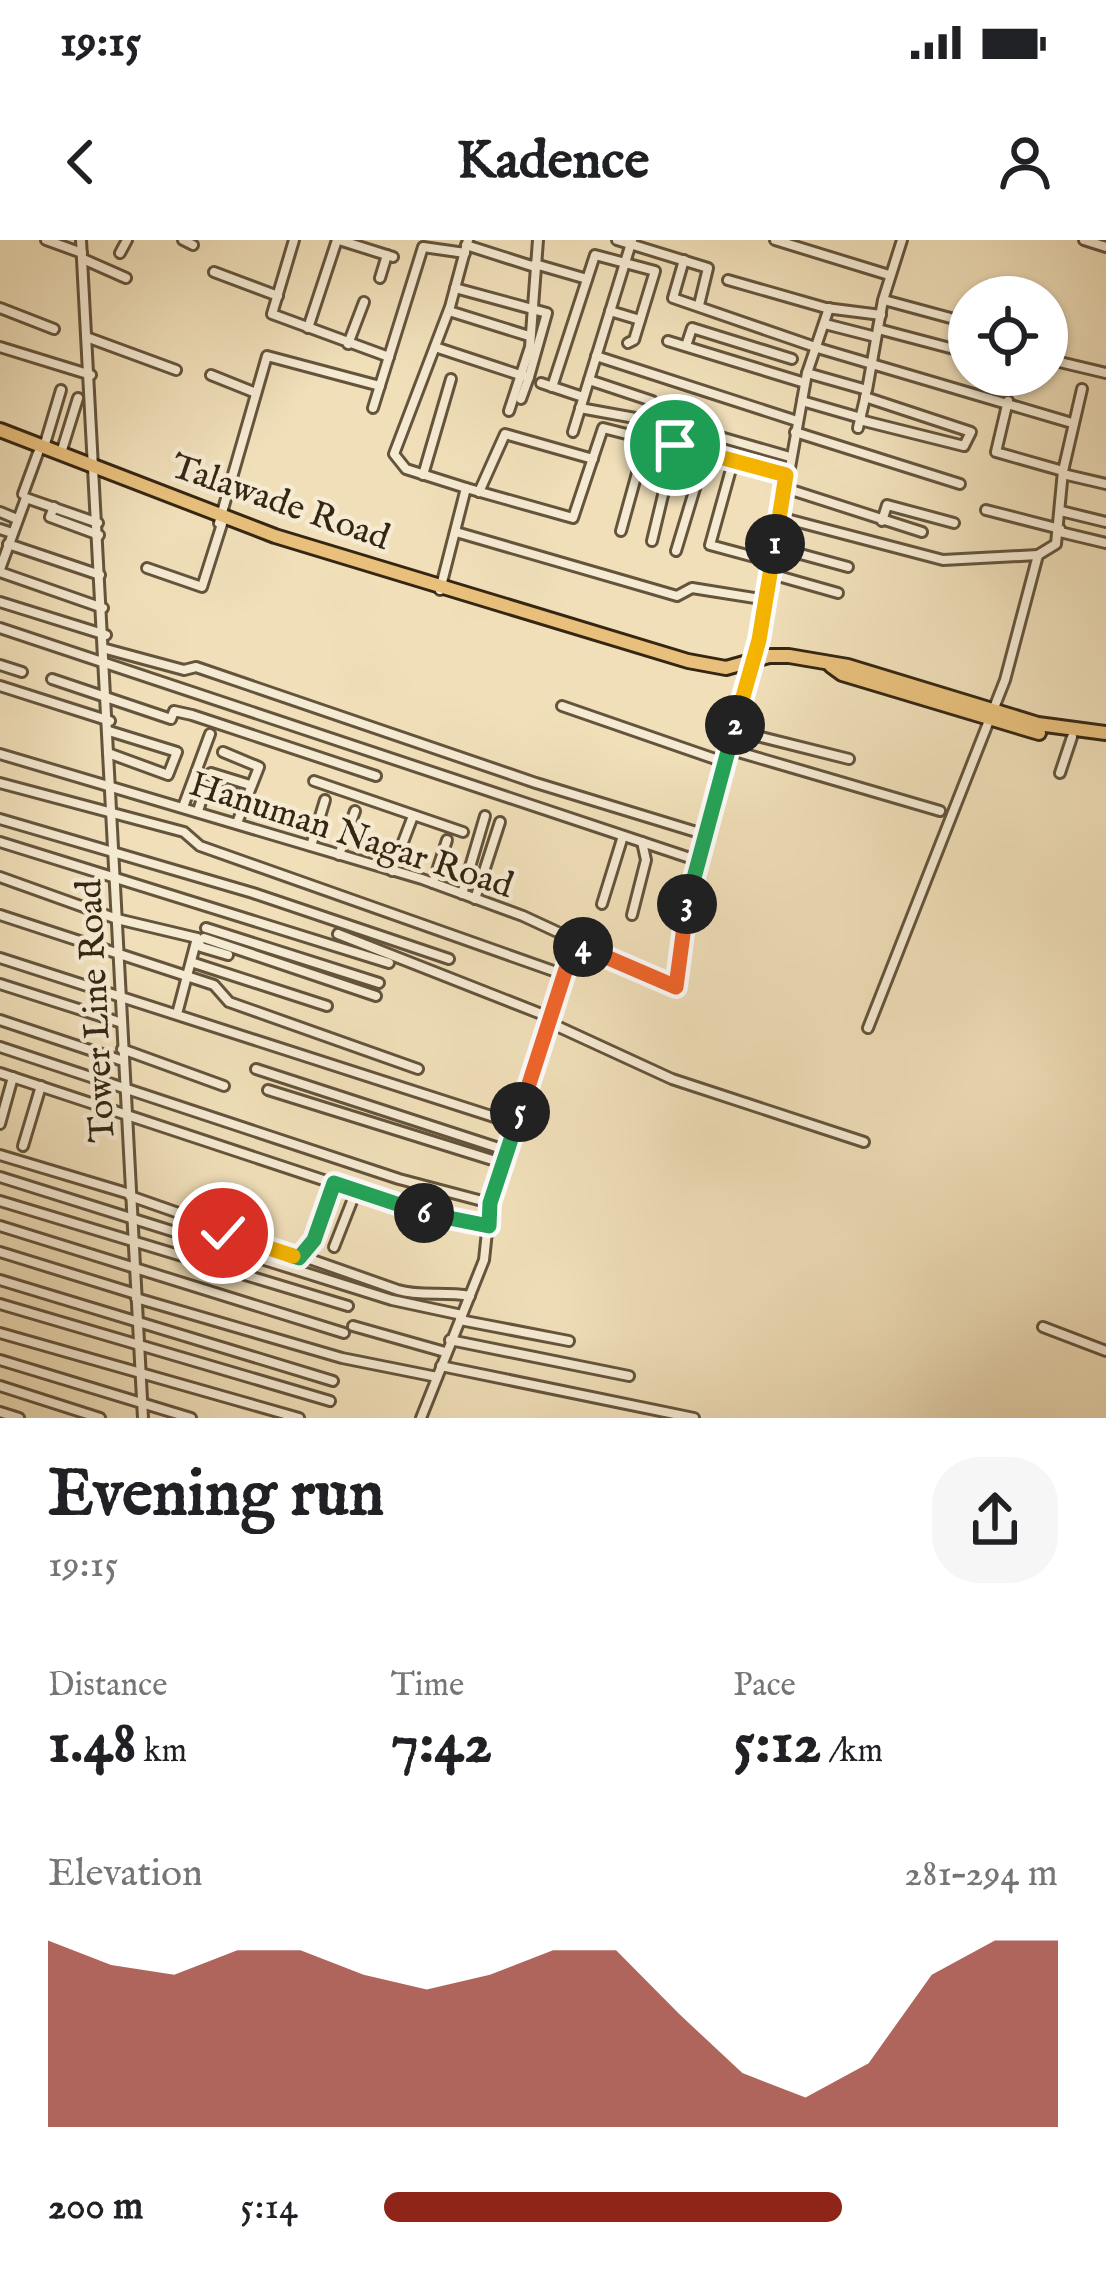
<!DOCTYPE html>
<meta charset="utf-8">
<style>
:root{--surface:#fff;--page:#f6f6f6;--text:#202124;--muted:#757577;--accent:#8f2418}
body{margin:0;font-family:"IM FELL English",serif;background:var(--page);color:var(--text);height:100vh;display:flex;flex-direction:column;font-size:45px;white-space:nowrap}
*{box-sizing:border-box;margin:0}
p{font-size:39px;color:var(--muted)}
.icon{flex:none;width:66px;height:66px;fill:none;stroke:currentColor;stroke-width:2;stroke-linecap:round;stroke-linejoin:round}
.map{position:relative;height:1178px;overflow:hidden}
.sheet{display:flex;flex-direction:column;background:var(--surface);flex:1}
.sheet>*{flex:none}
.buttons{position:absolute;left:948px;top:36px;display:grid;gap:24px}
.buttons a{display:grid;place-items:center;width:120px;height:120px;border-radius:50%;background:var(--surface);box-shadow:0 3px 9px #0004;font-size:60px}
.pin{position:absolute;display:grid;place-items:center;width:102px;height:102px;color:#fff;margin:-51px;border:6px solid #fff;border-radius:50%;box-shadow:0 3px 12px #0007}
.km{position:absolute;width:60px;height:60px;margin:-30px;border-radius:50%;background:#222;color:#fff;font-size:33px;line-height:60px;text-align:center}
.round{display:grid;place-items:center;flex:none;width:126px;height:126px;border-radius:48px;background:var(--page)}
.overview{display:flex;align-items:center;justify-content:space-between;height:204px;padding:0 48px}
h1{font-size:66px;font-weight:700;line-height:90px}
.metrics{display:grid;grid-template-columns:repeat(3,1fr);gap:18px;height:204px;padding:12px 48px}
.metrics div{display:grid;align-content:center}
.metrics b{font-size:60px;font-weight:700}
.metrics small{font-size:33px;font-weight:400}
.metrics p{font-size:33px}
.chart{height:336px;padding:24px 48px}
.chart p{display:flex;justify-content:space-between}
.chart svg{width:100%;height:216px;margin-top:12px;fill:var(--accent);opacity:.7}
ul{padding:0 48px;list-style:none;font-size:39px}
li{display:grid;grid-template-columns:192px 144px 1fr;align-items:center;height:90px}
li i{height:30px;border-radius:15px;background:var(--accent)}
.status{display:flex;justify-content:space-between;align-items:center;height:84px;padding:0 60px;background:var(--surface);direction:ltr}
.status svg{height:33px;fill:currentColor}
header{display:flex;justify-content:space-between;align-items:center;height:156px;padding:0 48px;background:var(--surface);font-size:54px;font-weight:700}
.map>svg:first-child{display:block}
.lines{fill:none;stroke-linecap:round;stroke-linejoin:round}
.minor-casing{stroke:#64543c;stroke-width:14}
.major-casing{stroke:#352613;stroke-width:18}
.minor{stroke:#f5ead2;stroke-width:8}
.major{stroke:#e8c07c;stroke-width:12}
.split-1-casing{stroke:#fff;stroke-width:24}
.split-2-casing{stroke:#fff;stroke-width:24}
.split-3-casing{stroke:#fff;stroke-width:24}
.split-4-casing{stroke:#fff;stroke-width:24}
.split-5-casing{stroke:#fff;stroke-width:24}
.split-6-casing{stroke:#fff;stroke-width:24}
.split-7-casing{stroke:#fff;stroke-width:24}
.split-8-casing{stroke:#fff;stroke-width:24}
.split-1{stroke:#f5b400;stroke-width:15}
.split-2{stroke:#f5b400;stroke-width:15}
.split-3{stroke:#22a559;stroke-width:15}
.split-4{stroke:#f0652b;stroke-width:15}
.split-5{stroke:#f0652b;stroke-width:15}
.split-6{stroke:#22a559;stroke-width:15}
.split-7{stroke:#22a559;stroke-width:15}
.split-8{stroke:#f5b400;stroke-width:15}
.labels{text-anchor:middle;stroke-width:9;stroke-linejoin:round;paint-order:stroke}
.street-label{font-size:36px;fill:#352613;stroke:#f5ead2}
</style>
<div class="status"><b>19:15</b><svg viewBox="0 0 49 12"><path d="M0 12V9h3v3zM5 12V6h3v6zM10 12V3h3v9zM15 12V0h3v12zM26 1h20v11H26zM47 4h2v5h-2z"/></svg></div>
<header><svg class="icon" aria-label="back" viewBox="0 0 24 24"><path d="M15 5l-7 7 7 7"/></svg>Kadence<svg class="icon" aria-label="person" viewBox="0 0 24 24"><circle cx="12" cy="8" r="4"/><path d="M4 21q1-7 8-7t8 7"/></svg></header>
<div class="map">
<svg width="1106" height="1178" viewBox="0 0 1106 1178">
<rect width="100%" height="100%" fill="#f0dfb9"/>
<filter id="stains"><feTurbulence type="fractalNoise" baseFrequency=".00167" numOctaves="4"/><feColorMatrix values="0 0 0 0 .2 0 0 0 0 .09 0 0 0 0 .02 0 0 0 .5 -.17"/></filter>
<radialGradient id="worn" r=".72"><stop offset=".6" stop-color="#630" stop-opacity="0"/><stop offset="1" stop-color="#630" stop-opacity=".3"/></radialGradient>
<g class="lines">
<defs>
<g id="minor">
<polyline points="46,0 82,13"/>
<polyline points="81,0 143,1178"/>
<polyline points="183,0 193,5"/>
<polyline points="294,0 272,74 389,117"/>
<polyline points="339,0 393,17"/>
<polyline points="617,0 708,28 699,65"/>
<polyline points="775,0 889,35"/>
<polyline points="1084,0 1106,7"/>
<polyline points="466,5 535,27"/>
<polyline points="120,13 127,0"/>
<polyline points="83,19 126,38"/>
<polyline points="684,20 673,58 821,109 1072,183"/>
<polyline points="535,24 587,39"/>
<polyline points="214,32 278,56"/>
<polyline points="380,38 387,15"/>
<polyline points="728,40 826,68 881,75"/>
<polyline points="455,48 547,73 529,137 523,136"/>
<polyline points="884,60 969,83"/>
<polyline points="0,68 54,89"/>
<polyline points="449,71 529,96"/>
<polyline points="610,71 640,80"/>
<polyline points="825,84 876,97"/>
<polyline points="308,88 337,0"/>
<polyline points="878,89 969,113"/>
<polyline points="89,98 176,130"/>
<polyline points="668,101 805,143"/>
<polyline points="348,104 364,62"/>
<polyline points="686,106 692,88 792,119"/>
<polyline points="0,107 91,135"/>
<polyline points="435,107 523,136"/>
<polyline points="596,116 797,181"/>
<polyline points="1047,119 1106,133"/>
<polyline points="807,133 867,150 883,60 902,0"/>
<polyline points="211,135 256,153"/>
<polyline points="589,140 652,161 642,196"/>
<polyline points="541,143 583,157"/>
<polyline points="552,147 595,15 655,31 634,100 628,103"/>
<polyline points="521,159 529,137"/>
<polyline points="802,161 861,178"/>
<polyline points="1008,161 996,212 1063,231"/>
<polyline points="373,168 423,7 465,13"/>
<polyline points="580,168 646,180"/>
<polyline points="509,171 530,107 538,0"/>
<polyline points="647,176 790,217"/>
<polyline points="860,180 964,206 971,192 865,157"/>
<polyline points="858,188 866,154"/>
<polyline points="573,192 632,0"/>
<polyline points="795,192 960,244"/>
<polyline points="44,207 61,150"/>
<polyline points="61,213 78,158"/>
<polyline points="733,222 710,305 773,322"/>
<polyline points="1063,234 1106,244"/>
<polyline points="423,235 451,139"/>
<polyline points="466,248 573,278 603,188 786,235"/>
<polyline points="785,248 922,292"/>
<polyline points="479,252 505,194 593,219"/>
<polyline points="23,254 38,213"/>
<polyline points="54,267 50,277 99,295"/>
<polyline points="986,270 1060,289"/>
<polyline points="1061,271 1106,282"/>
<polyline points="0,272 17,279"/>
<polyline points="779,277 943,320 1038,315"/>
<polyline points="882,281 887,265 954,283"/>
<polyline points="219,283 267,116 380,146"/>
<polyline points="0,289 12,293"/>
<polyline points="621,291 647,197"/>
<polyline points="456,292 677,356 692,348 767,360"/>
<polyline points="1060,292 1106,303"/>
<polyline points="652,301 675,205"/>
<polyline points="8,304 100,335"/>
<polyline points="775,307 848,327"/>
<polyline points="676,311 705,215"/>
<polyline points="147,328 202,347 222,284"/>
<polyline points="0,329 26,258 98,283"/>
<polyline points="0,332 103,368"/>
<polyline points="771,334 838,353"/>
<polyline points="440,350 466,248 406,229 394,214 450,67 468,0"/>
<polyline points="0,362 106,395"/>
<polyline points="0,388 696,620"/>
<polyline points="106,409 184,430 196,427 536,543 703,594"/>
<polyline points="0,425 22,432"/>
<polyline points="52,439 171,479 174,471 192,475 376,536"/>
<polyline points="0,446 110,481"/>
<polyline points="562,466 724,522"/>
<polyline points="733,490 849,519"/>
<polyline points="728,509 940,571"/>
<polyline points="223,512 259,527 237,583"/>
<polyline points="108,513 168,535 177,512 109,491"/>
<polyline points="0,514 422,639 523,676 676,747 696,620 759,400 807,133 829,68"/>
<polyline points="211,533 250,545"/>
<polyline points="1060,533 1072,497"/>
<polyline points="314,541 463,592"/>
<polyline points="0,543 184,592 200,606 562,734"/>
<polyline points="183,567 210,494"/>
<polyline points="198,571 206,546 245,558"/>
<polyline points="0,579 253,653 449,719"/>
<polyline points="0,602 389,723"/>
<polyline points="311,606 325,560"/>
<polyline points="339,615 355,571"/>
<polyline points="392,631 413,576"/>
<polyline points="0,637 117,679 197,698"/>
<polyline points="433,643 447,600"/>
<polyline points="462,654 485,576"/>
<polyline points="475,659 500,582"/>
<polyline points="602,664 623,596"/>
<polyline points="0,675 214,745 229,762 418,829"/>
<polyline points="632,675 646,620 642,602"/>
<polyline points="206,688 379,743"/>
<polyline points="338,694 549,777"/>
<polyline points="204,698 376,756"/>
<polyline points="0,718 516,884"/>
<polyline points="194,723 327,766"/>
<polyline points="0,744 119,782"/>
<polyline points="177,774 197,698 201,707 228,715"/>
<polyline points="0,780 123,821"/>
<polyline points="548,782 672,839 864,902"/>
<polyline points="868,788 1005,440 1038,315 1056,304 1063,231 1082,149"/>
<polyline points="0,807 399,939 490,963"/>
<polyline points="122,809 224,846"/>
<polyline points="256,829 505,910"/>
<polyline points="0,833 423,973 489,986"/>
<polyline points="268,850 502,923"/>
<polyline points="0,884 13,837"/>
<polyline points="23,906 41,846"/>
<polyline points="0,915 130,954"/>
<polyline points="0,937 392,1060 462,1075"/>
<path d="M130 956 398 1050C421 1057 444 1051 470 1056"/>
<polyline points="0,961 348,1066"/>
<polyline points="0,986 344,1093"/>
<polyline points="334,1007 356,951"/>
<polyline points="0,1012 136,1054"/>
<polyline points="299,1018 314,1000 334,943"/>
<polyline points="0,1040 333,1141"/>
<polyline points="136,1058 342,1118 437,1137"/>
<polyline points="0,1064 330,1161"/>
<polyline points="460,1080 569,1101"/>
<polyline points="353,1086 445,1112"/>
<polyline points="1043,1087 1106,1111"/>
<polyline points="0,1093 299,1178"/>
<polyline points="450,1100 629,1136"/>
<polyline points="0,1120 191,1178"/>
<polyline points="441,1126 694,1178"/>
<polyline points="0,1146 100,1178"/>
<polyline points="0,1172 19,1178"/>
<polyline points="421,1178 484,1020 490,963 575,704"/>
</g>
<g id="major">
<polyline points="0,190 275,296 688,421 726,428 769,416 789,416 848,426 1038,484 1106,493"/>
<polyline points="831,426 842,434 1039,493"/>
</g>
</defs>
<use href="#minor" class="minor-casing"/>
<use href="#major" class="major-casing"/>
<use href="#minor" class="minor"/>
<use href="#major" class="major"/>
</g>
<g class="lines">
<defs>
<polyline id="split-1" points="675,205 786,235 775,304"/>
<polyline id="split-2" points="735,485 759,400 775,304"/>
<polyline id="split-3" points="687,664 735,485"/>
<polyline id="split-4" points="583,707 676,747 687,664"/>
<polyline id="split-5" points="520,872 574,704 583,707"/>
<polyline id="split-6" points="424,973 489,986 490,963 520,872"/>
<polyline id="split-7" points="293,1016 299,1018 314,1000 334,943 424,973"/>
<polyline id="split-8" points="223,993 293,1016"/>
</defs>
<use href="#split-1" class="split-1-casing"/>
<use href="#split-2" class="split-2-casing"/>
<use href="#split-3" class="split-3-casing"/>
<use href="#split-4" class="split-4-casing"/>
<use href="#split-5" class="split-5-casing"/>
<use href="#split-6" class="split-6-casing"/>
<use href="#split-7" class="split-7-casing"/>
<use href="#split-8" class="split-8-casing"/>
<use href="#split-1" class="split-1"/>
<use href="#split-2" class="split-2"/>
<use href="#split-3" class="split-3"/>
<use href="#split-4" class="split-4"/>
<use href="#split-5" class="split-5"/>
<use href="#split-6" class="split-6"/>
<use href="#split-7" class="split-7"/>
<use href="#split-8" class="split-8"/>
</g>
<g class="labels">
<g class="street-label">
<text transform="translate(281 260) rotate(19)" y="13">Talawade Road</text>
<text transform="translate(352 593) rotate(18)" y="13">Hanuman Nagar Road</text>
<text transform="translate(94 771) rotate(-93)" y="13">Tower Line Road</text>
</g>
</g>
<rect width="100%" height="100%" filter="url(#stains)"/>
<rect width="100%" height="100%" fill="url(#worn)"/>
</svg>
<div class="buttons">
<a><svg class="icon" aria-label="locate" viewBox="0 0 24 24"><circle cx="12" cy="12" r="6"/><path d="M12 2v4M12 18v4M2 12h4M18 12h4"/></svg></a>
</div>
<div class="pin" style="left:675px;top:205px;background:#1e9e55"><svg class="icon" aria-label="arrive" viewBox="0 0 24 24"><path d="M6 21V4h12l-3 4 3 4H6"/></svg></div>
<div class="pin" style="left:223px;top:993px;background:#d93025"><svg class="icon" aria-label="check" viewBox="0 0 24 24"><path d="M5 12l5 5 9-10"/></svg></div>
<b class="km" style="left:775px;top:304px">1</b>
<b class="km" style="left:735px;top:485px">2</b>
<b class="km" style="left:687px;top:664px">3</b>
<b class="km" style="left:583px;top:707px">4</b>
<b class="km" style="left:520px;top:872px">5</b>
<b class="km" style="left:424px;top:973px">6</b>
</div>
<section class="sheet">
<div class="overview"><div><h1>Evening run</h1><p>19:15</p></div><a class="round"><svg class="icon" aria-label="share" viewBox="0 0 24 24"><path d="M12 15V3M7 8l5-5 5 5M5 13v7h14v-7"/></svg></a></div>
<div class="metrics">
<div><p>Distance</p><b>1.48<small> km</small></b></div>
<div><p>Time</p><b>7:42</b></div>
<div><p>Pace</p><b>5:12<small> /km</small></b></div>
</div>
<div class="chart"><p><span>Elevation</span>281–294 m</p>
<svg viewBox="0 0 160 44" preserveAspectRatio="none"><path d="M0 44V6L10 11L20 13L30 8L40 8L50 13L60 16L70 13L80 8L90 8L100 21L110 33L120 38L130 31L140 13L150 6L160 6V44z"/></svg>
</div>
<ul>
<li><b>200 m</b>5:14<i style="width:68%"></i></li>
</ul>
</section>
